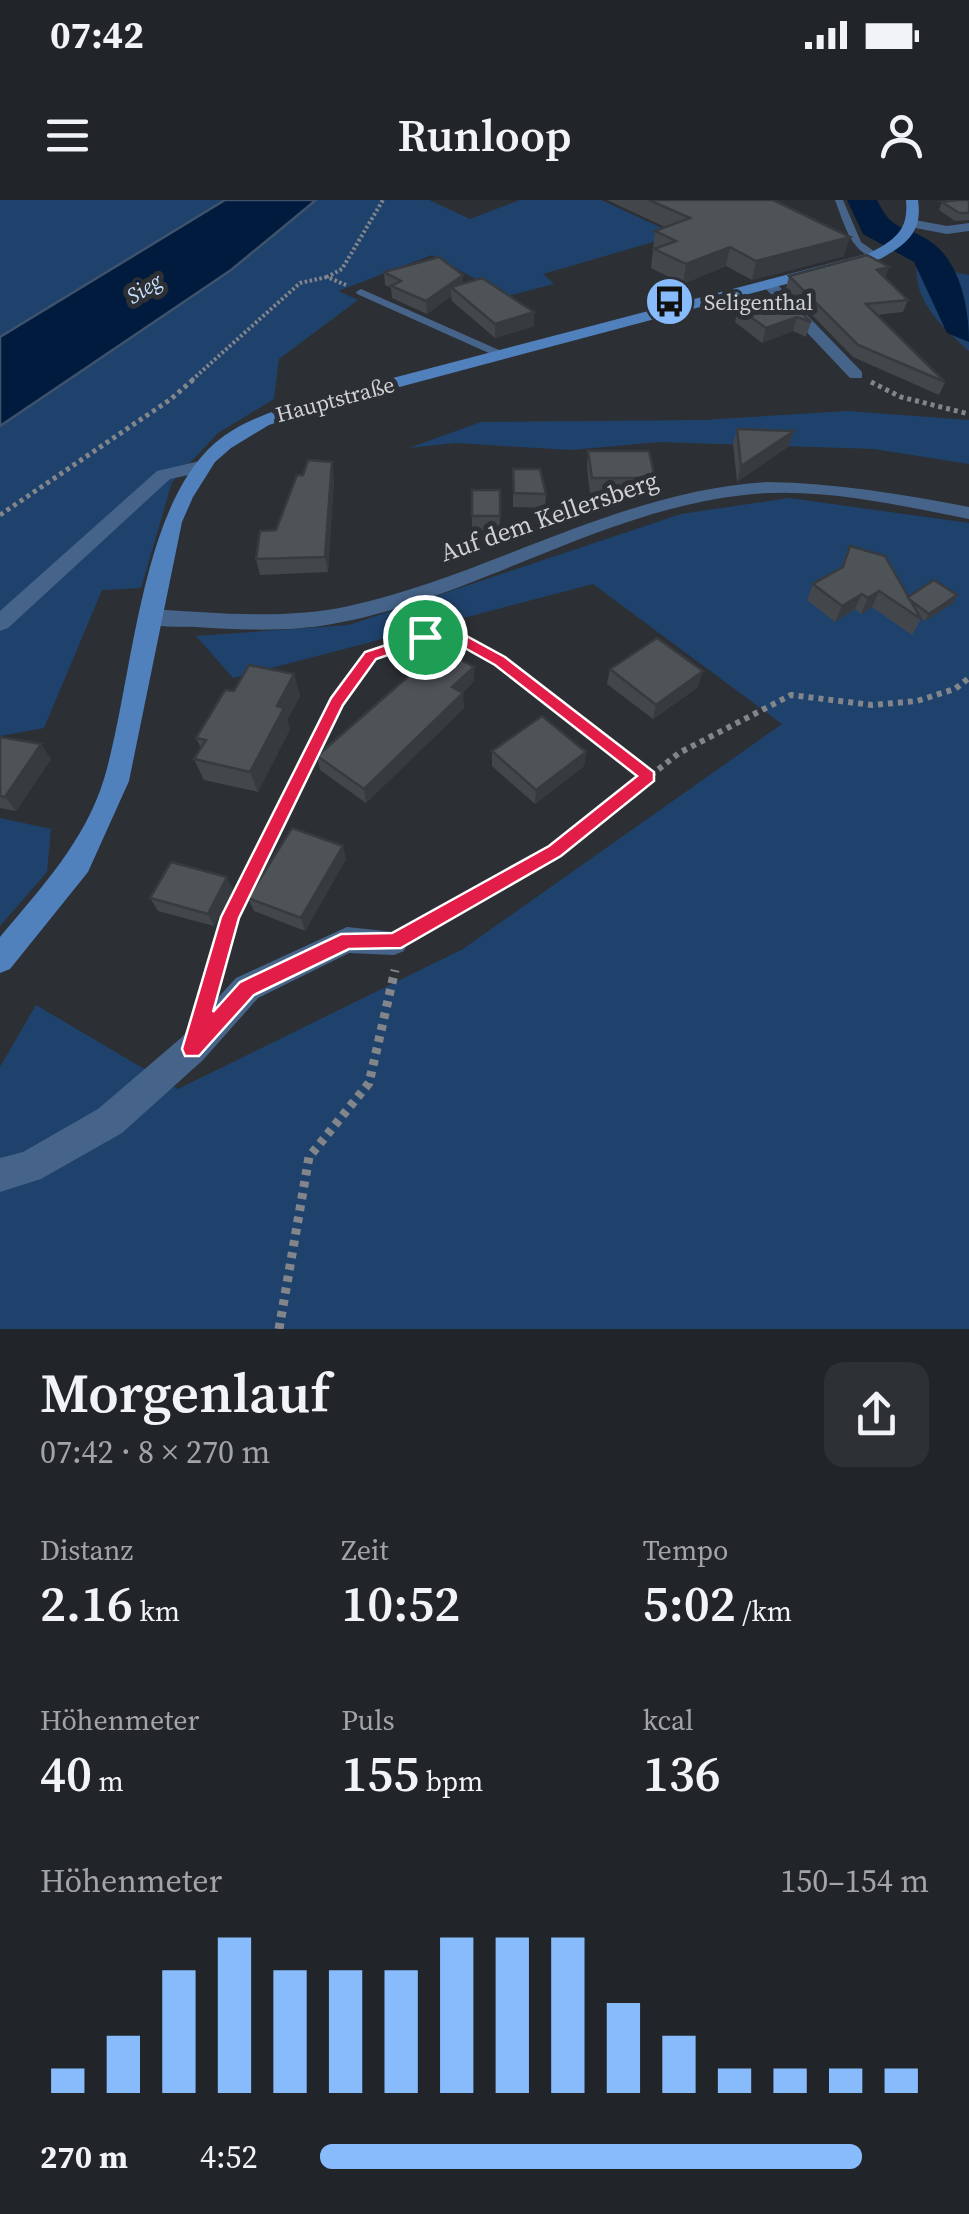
<!DOCTYPE html>
<html lang="de">
<meta charset="utf-8">
<style>
:root{--surface:#212428;--page:#2d3034;--text:#f1f3f6;--muted:#a2a4a8;--accent:#87bbfb}
body{margin:0;font-family:"Source Serif 4",serif;background:var(--page);color:var(--text);height:100vh;display:flex;flex-direction:column;font-size:38px;white-space:nowrap}
*{box-sizing:border-box;margin:0}
p{font-size:32px;color:var(--muted)}
.icon{flex:none;width:55px;height:55px;fill:none;stroke:currentColor;stroke-width:2;stroke-linecap:round;stroke-linejoin:round}
.map{position:relative;height:1129px;overflow:hidden}
.drawer{display:flex;flex-direction:column;background:var(--surface);flex:1}
.drawer>*{flex:none}
.pin{position:absolute;display:grid;place-items:center;width:85px;height:85px;color:#fff;margin:-42px;border:5px solid #fff;border-radius:50%;box-shadow:0 2px 10px #0007}
.round{display:grid;place-items:center;flex:none;width:105px;height:105px;border-radius:20px;background:var(--page)}
.headline{display:flex;align-items:center;justify-content:space-between;height:170px;padding:0 40px}
h1{font-size:55px;font-weight:600;line-height:75px}
.figures{display:grid;grid-template-columns:repeat(3,1fr);gap:15px;height:170px;padding:10px 40px}
.figures div{display:grid;align-content:center}
.figures b{font-size:50px;font-weight:600}
.figures small{font-size:28px;font-weight:400}
.figures p{font-size:28px}
.chart{height:280px;padding:20px 40px}
.chart p{display:flex;justify-content:space-between}
.chart svg{width:100%;height:180px;margin-top:10px;stroke:var(--accent);stroke-width:6}
ul{padding:0 40px;list-style:none;font-size:32px}
li{display:grid;grid-template-columns:160px 120px 1fr;align-items:center;height:75px}
li i{height:25px;border-radius:12px;background:var(--accent)}
.status{display:flex;justify-content:space-between;align-items:center;height:70px;padding:0 50px;background:var(--surface);direction:ltr}
.status svg{height:28px;fill:currentColor}
header{display:flex;justify-content:space-between;align-items:center;height:130px;padding:0 40px;background:var(--surface);font-size:45px;font-weight:600}
.map>svg:first-child{display:block}
.green{fill:#1f426c}
.water{fill:#001b3d;stroke:#3e526b;stroke-width:2.5}
.lines{fill:none;stroke-linecap:round;stroke-linejoin:round}
.river{fill:#001b3d;fill-rule:evenodd}
.path-far3{stroke:#828589;stroke-width:4;stroke-dasharray:2.5 2.5;stroke-linecap:butt}
.path-far2{stroke:#828589;stroke-width:5;stroke-dasharray:4 4;stroke-linecap:butt}
.path-far1{stroke:#828589;stroke-width:6;stroke-dasharray:5 5;stroke-linecap:butt}
.path{stroke:#828589;stroke-width:9;stroke-dasharray:6 6;stroke-linecap:butt}
.lane{fill:#466489;fill-rule:evenodd}
.street{fill:#466489;fill-rule:evenodd}
.secondary{fill:#5181bc;fill-rule:evenodd}
.wall{fill:#43474c}
.shaded-wall{fill:#373a3e}
.building{fill:#4e5358;stroke:#373a3e;stroke-width:2.5}
.route{fill:#e11d48;stroke:#fff;stroke-width:2.5;fill-rule:evenodd}
.labels{text-anchor:middle;stroke-width:10;stroke-linejoin:round;paint-order:stroke}
.far-water-label{font-size:22px;font-style:italic;fill:#c7dffe;stroke:#2c3035}
.far-poi-label{font-size:22px;fill:#cfd1d5;stroke:#2c3035;text-anchor:start}
.far-street-label{font-size:22px;fill:#cfd1d5;stroke:#2c3035}
.street-label{font-size:25px;fill:#cfd1d5;stroke:#2c3035}
</style>
<div class="status"><b>07:42</b><svg viewBox="0 0 49 12"><path d="M0 12V9h3v3zM5 12V6h3v6zM10 12V3h3v9zM15 12V0h3v12zM26 1h20v11H26zM47 4h2v5h-2z"/></svg></div>
<header><svg class="icon" aria-label="menu" viewBox="0 0 24 24"><path d="M4 6h16M4 12h16M4 18h16"/></svg>Runloop<svg class="icon" aria-label="person" viewBox="0 0 24 24"><circle cx="12" cy="8" r="4"/><path d="M4 21q1-7 8-7t8 7"/></svg></header>
<div class="map">
<svg width="969" height="1129" viewBox="0 0 969 1129">
<rect width="100%" height="100%" fill="#2c3035"/>
<g class="green">
<polygon points="0,0 225,0 0,137"/>
<polygon points="316,0 429,0 470,19 520,0 601,0 677,35 543,74 554,84 507,96 432,55 338,91 358,100 279,159 274,199 218,233 172,282 141,388 102,390 44,528 0,536 0,226 231,70"/>
<path d="M919 54 938 69 969 75V151C941 126 907 96 919 54Z"/>
<polygon points="847,211 969,220 969,264 874,249 659,242 571,250 455,243 409,248 481,222 704,220"/>
<polygon points="789,298 969,323 969,1129 0,1129 0,867 36,805 178,889 463,749 782,524 593,384 233,478 196,436 349,425 681,314"/>
<polygon points="0,618 51,629 47,672 0,726"/>
</g>
<polygon class="water" points="225,0 316,0 231,70 0,226 0,137"/>
<g class="lines">
<path class="river" d="M847 0H877C893 34 904 23 931 42 961 63 969 109 969 142L947 133 914 62 863 34Z"/>
<g class="path-far3">
<polyline points="346,85 327,77 342,69 383,0"/>
<polyline points="192,180 300,83 327,77"/>
</g>
<g class="path-far2">
<polyline points="871,182 901,197 969,214"/>
<polyline points="0,315 171,199 195,178"/>
</g>
<g class="path-far1">
<polyline points="228,724 337,502 370,456 425,437 456,437 500,461 648,576"/>
<polyline points="426,724 555,651 679,553 791,495 872,505 917,501 955,489 969,478"/>
</g>
<g class="path">
<polyline points="416,730 431,722"/>
<polyline points="212,781 229,722"/>
<polyline points="279,1129 309,957 369,883 395,770"/>
</g>
<g class="lane">
<path d="M835 0H843L861 42 878 54V58C851 55 844 23 835 0Z"/>
<polygon points="361,89 508,154 510,156 500,158 357,94 356,92"/>
</g>
<g class="street">
<polygon points="915,20 947,26 969,23 969,31 947,34 910,27 910,21"/>
<polygon points="765,82 775,82 862,172 862,178 850,178 765,88"/>
<polygon points="200,261 209,267 207,271 170,279 8,428 0,431 0,411 157,271"/>
<path d="M767 282C835 283 902 294 969 307V319C897 305 818 286 744 295 599 311 474 399 332 424 288 432 241 430 196 427 180 426 150 430 139 417L150 409C216 413 284 420 349 406 492 374 619 291 767 282Z"/>
<polygon points="347,727 404,733 408,742 404,751 394,755 349,753 258,798 203,860 122,933 41,979 0,992 0,958 23,952 98,909 181,838 236,778"/>
</g>
<path class="secondary" d="M906 0H918C923 32 906 45 880 59L317 209 269 225 231 248 215 262 193 297 182 322 129 581 88 672 10 769 0 773V737C41 688 85 641 104 579 133 482 139 309 215 243 241 221 273 211 305 201L870 53C895 40 909 30 906 0Z"/>
</g>
<g class="wall">
<polygon points="607,0 773,0 844,56 752,80 726,66 683,84 651,68 655,31 665,27"/>
<polygon points="952,0 969,0 969,20 955,21 939,10 942,2"/>
<polygon points="384,72 463,84 534,126 495,138 452,101 451,96 427,114 392,98 391,88 385,85"/>
<polygon points="789,76 886,78 908,100 903,112 877,115 945,182 939,195 853,157 786,88"/>
<polygon points="785,96 811,122 806,137 793,131 762,143 735,122 738,108"/>
<polygon points="737,229 789,246 737,282 733,244"/>
<polygon points="588,251 655,278 652,293 590,294 587,266"/>
<polygon points="513,269 546,294 545,308 513,307"/>
<polygon points="303,275 334,277 328,372 260,375 256,359 276,330"/>
<rect x="472" y="290" width="28" height="40"/>
<polygon points="850,346 908,397 953,403 925,421 920,418 921,419 912,435 872,407 861,414 855,409 835,422 807,400 813,384 841,368"/>
<polygon points="474,467 474,481 462,493 464,508 366,603 320,570 317,556 408,477 407,474"/>
<polygon points="610,469 698,487 653,519 607,484"/>
<polygon points="294,474 300,496 287,520 290,529 258,592 204,580 194,559 201,548 196,538 234,491"/>
<polygon points="0,537 51,559 16,611 0,608"/>
<polygon points="492,551 586,552 584,566 535,604 492,566"/>
<polygon points="346,659 305,731 254,711 248,698"/>
<polygon points="233,690 214,726 158,711 150,698"/>
</g>
<g class="shaded-wall">
<polygon points="850,37 844,56 752,80 756,61"/>
<polygon points="730,47 726,66 683,84 686,64"/>
<polygon points="889,67 885,80 877,70"/>
<polygon points="463,75 463,87 451,87 451,96 427,114 426,101"/>
<polygon points="534,112 534,126 495,138 495,124"/>
<polygon points="797,117 793,131 762,143 766,128"/>
<polygon points="794,231 789,246 737,282 741,266"/>
<polygon points="332,262 334,277 328,372 325,357"/>
<polygon points="879,391 872,407 861,414 868,398"/>
<polygon points="862,394 855,409 835,422 842,406"/>
<polygon points="957,395 953,403 925,421 929,414"/>
<polygon points="474,467 474,481 453,502 452,487"/>
<polygon points="703,471 698,487 653,519 656,505"/>
<polygon points="294,474 300,496 287,520 290,529 258,592 250,572 277,506"/>
<polygon points="463,493 464,508 366,603 364,589"/>
<polygon points="41,544 51,559 16,611 5,597"/>
<polygon points="586,552 584,566 535,604 536,590"/>
<polygon points="343,646 346,659 305,731 301,718"/>
<polygon points="227,677 233,690 214,726 208,714"/>
</g>
<g class="building">
<polygon points="649,0 773,0 850,37 756,61 730,47 686,64 654,49 676,41 655,31 690,18"/>
<polygon points="959,0 969,0 969,13 959,13 942,2"/>
<polygon points="867,55 889,67 877,70 908,100 866,104 945,182 858,145 789,76"/>
<polygon points="439,57 463,75 426,101 391,86 401,81 384,72"/>
<polygon points="482,78 534,112 495,124 451,87"/>
<polygon points="785,96 811,122 797,117 766,128 738,108"/>
<polygon points="737,229 794,231 741,266"/>
<polygon points="588,251 649,251 655,278 592,278"/>
<polygon points="308,260 332,262 325,357 256,359 260,331 276,330 297,275 303,275"/>
<polygon points="513,269 540,269 546,294 514,293"/>
<rect x="472" y="290" width="28" height="26"/>
<polygon points="850,346 885,356 921,419 879,391 868,398 862,394 842,406 813,384 843,367"/>
<polygon points="934,380 957,395 929,414 910,400 908,397"/>
<polygon points="657,438 703,471 656,505 610,469"/>
<polygon points="436,446 474,467 452,487 463,493 364,589 317,556 410,475 407,474"/>
<polygon points="249,465 294,474 277,506 284,508 250,572 194,559 206,540 196,538 225,490 234,491"/>
<polygon points="542,516 586,552 536,590 492,551"/>
<polygon points="0,537 41,544 5,597 0,596"/>
<polygon points="292,628 343,646 301,718 248,698"/>
<polygon points="171,662 227,677 208,714 150,698"/>
</g>
<path class="route" d="M425 432 461 433 505 457 654 572V581L561 656 401 748 349 749 254 795 199 856H185L182 849 221 717 331 498 365 452ZM426 442H454L495 465 637 576 549 646 392 733 341 734 240 782 213 812 239 718 343 505 376 459Z"/>
<defs>
<symbol id="bus-disc" viewBox="-11 -11 22 22"><circle r="9.5" fill="#87bbfb" stroke="#2c3035"/><path d="M-5-6H5V4H4V6H2V4H-2V6H-4V4H-5ZM-3.5-4V0h7V-4ZM-3.5 1.2v1.5H-2V1.2ZM2 1.2v1.5H3.5V1.2Z" fill="#111"/></symbol>
</defs>
<g fill-rule="evenodd">
<use href="#bus-disc" x="642" y="74" width="55" height="55"/>
</g>
<g class="labels">
<g class="far-water-label">
<text transform="translate(144 88) rotate(-32)" y="8">Sieg</text>
</g>
<g class="far-poi-label">
<text x="704" y="110">Seligenthal</text>
</g>
<g class="far-street-label">
<text transform="translate(335 199) rotate(-15)" y="8">Hauptstraße</text>
</g>
<g class="street-label">
<text transform="translate(549 316) rotate(-19)" y="9">Auf dem Kellersberg</text>
</g>
</g>
</svg>
<div class="pin" style="left:425px;top:437px;background:#1e9e55"><svg class="icon" aria-label="arrive" viewBox="0 0 24 24"><path d="M6 21V4h12l-3 4 3 4H6"/></svg></div>
</div>
<section class="drawer">
<div class="headline"><div><h1>Morgenlauf</h1><p>07:42 · 8 × 270 m</p></div><a class="round"><svg class="icon" aria-label="share" viewBox="0 0 24 24"><path d="M12 15V3M7 8l5-5 5 5M5 13v7h14v-7"/></svg></a></div>
<div class="figures">
<div><p>Distanz</p><b>2.16<small> km</small></b></div>
<div><p>Zeit</p><b>10:52</b></div>
<div><p>Tempo</p><b>5:02<small> /km</small></b></div>
</div>
<div class="figures">
<div><p>Höhenmeter</p><b>40<small> m</small></b></div>
<div><p>Puls</p><b>155<small> bpm</small></b></div>
<div><p>kcal</p><b>136</b></div>
</div>
<div class="chart"><p><span>Höhenmeter</span>150–154 m</p>
<svg viewBox="0 0 160 44" preserveAspectRatio="none"><path d="M5 44V38M15 44V30M25 44V14M35 44V6M45 44V14M55 44V14M65 44V14M75 44V6M85 44V6M95 44V6M105 44V22M115 44V30M125 44V38M135 44V38M145 44V38M155 44V38"/></svg>
</div>
<ul>
<li><b>270 m</b>4:52<i style="width:89%"></i></li>
</ul>
</section>
